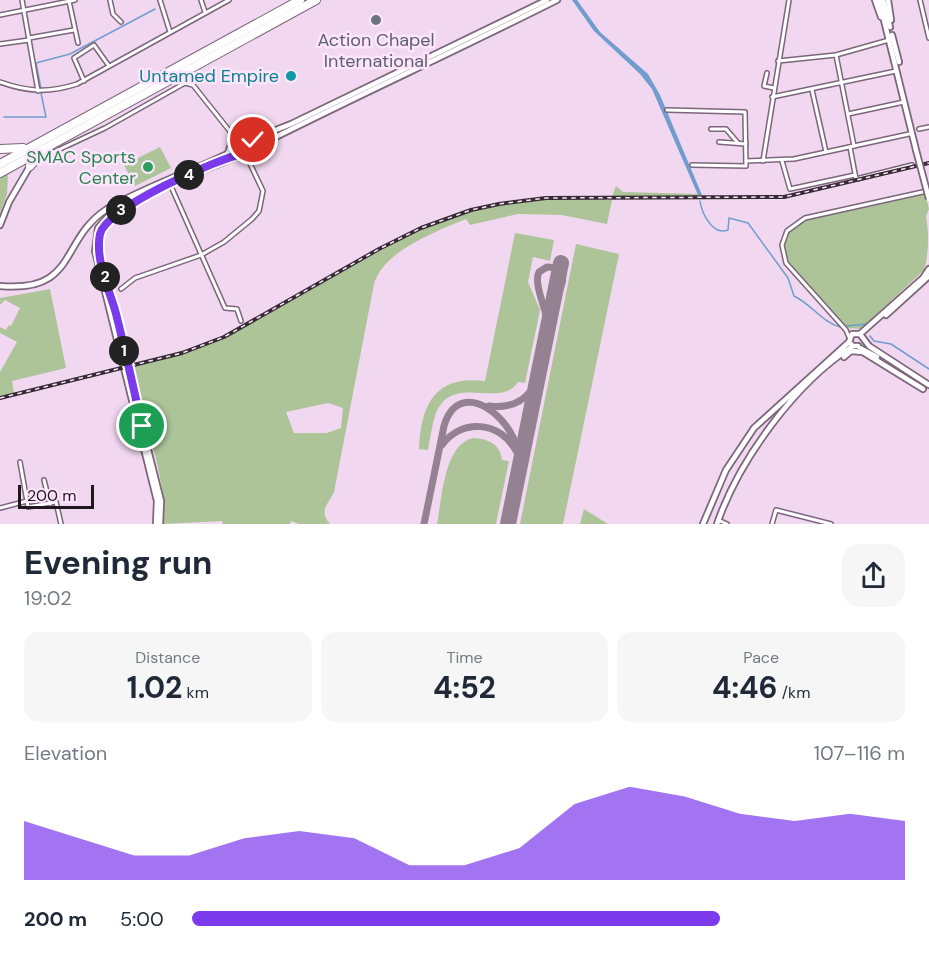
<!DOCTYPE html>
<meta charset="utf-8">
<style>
:root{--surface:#fff;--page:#f6f6f7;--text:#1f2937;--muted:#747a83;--accent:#7c3aed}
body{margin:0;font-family:"DM Sans",sans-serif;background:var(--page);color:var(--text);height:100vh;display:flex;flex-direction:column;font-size:22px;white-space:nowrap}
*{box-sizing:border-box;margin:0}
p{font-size:20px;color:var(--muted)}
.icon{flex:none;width:33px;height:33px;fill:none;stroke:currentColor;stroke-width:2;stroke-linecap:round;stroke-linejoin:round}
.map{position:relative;height:524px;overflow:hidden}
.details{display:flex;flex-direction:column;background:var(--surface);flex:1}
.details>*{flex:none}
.scale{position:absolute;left:18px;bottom:15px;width:76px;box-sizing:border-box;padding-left:6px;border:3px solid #20171f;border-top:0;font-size:16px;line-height:21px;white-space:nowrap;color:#20171f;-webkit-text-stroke:4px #fee5fd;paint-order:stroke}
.pin{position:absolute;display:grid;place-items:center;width:51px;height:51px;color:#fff;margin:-26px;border:3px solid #fff;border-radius:50%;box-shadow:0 2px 6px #0007}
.km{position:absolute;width:30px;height:30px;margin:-15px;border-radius:50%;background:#222;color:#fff;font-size:16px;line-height:30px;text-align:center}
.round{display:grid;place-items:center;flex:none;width:63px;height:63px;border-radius:18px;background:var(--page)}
.headline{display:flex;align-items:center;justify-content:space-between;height:102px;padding:0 24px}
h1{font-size:33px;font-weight:700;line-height:45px}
.stats{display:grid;grid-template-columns:repeat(3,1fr);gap:9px;height:102px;padding:6px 24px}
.stats div{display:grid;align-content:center;border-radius:15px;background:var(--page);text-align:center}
.stats b{font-size:30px;font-weight:700}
.stats small{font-size:16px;font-weight:400}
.stats p{font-size:16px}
.chart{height:168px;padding:12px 24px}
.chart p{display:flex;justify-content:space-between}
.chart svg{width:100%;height:108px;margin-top:6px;fill:var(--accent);opacity:.7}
ul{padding:0 24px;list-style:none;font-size:20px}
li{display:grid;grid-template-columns:96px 72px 1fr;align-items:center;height:45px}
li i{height:15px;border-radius:8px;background:var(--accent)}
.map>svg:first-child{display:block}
.green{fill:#acc498;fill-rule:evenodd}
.water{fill:#709dce}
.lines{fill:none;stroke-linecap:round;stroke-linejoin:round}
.stream{stroke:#709dce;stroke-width:1.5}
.taxiway{stroke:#948292;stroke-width:7}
.runway{stroke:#948292;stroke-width:16}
.street-casing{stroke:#7c667b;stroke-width:6}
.secondary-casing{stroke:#7c667b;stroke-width:8}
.highway-casing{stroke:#7c667b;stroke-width:10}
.street{stroke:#fff;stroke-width:3}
.secondary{stroke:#fff;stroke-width:4.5}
.highway{stroke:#fff;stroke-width:8}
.rail-casing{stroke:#362b35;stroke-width:4}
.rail{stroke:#fee5fd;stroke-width:1.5;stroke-dasharray:4.5;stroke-linecap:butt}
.secondary-bridge-casing{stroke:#7c667b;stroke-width:8;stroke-linecap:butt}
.secondary-bridge{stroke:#fff;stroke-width:4.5}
.route-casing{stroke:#fff;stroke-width:12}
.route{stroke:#7c3aed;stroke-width:8}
.worship-dot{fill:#6b7280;stroke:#fee5fd;stroke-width:2}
.culture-dot{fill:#0f9aa8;stroke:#fee5fd;stroke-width:2}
.leisure-dot{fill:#2e9e5b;stroke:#fee5fd;stroke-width:2}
.labels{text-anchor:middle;stroke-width:5;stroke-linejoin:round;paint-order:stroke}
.worship-label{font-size:18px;fill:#5b616d;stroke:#fee5fd}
.culture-label{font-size:18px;fill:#0d838f;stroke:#fee5fd;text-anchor:end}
.leisure-label{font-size:18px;fill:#27864d;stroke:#fee5fd;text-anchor:end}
</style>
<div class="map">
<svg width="929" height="524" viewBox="0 0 929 524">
<rect width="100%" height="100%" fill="#f1d8f0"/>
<g class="green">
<polygon points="160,147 171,168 135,186 124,165"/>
<polygon points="8,173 7,194 0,213 0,178"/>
<polygon points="616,186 623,192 698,194 702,195 703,198 612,197"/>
<path d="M925 193 929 209 926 216C929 233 929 254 924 270L861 329 848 328C825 302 755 253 799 221Z"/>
<path d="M544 199 612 200 607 224 562 215 518 214 470 225 466 219C437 231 383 251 374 284L334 492C328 505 318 510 330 524H299L291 521 290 524H223L222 521 163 524C170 489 140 405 131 366L217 340 424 227 470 211 515 201ZM328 403 343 408 341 428 327 433H294L286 412Z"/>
<path d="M515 233 554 240 550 261 533 257 528 282 540 310 525 383 518 382C500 410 453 372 436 413 432 425 430 438 428 450L419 449C421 403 436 375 485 381Z"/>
<polygon points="576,244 619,254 563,524 520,524"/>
<polygon points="50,289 66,368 12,381 14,393 0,397 0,372 17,342 0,333 0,327 6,330 9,325 11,326 20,308 5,300 0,305 0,298"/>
<path d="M473 438C489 439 500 444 502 460L509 461 496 524H437C442 499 444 444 473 438Z"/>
<polygon points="584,509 608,524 580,524"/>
</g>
<polygon class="water" points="572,0 577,0 600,32 648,74 660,95 702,195 698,195 652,89 640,74 594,31"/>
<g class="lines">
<g class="stream">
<polyline points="41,89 36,63 70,54 155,9"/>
<polyline points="4,117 46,117 41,93"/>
<path d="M700 201C702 214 713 236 728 230L729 218 748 223 788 278 794 296C811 304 822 322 840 327"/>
<polyline points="846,326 867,324"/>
<polyline points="870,336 874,341 891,344 929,369"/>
</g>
<g class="taxiway">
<path d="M548 326C547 309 533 285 539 272L547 267 558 268C569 281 558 289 553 302"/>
<path d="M489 406C513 409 530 399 538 377"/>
<path d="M442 445C461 418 501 421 516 451"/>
<polyline points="518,461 519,474"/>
<path d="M424 524 444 426C460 372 521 422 519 463"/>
</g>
<polyline class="runway" points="508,524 561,263"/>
<defs>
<g id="street">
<polyline points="22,0 38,91"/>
<polyline points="110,0 113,14 121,22"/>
<polyline points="160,0 170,32"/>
<polyline points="201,0 205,12"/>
<polyline points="920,0 929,38"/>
<polyline points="69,1 78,43"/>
<polyline points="0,15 75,0"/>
<polyline points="29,38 74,30"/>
<polyline points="0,44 29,40"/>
<polyline points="836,55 854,146"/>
<polyline points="778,61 836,55 889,40"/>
<polyline points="767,73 764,86 774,88"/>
<polyline points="84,81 74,58 94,45 109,66"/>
<path d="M0 82C28 92 49 93 77 84L229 0"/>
<polyline points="812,90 826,152"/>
<polyline points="772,97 896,71"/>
<polyline points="667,110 745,112 746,166 692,165"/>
<polyline points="848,114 904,102"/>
<polyline points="711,129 726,129 738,143"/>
<polyline points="919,129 929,127"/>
<polyline points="719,142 746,144"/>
<polyline points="850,147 856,179 912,165"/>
<polyline points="41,158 105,128 185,83 193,85 240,144"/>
<polyline points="746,161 794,159 909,134"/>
<polyline points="763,161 789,0"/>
<polyline points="782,161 790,189 855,175"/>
<polyline points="170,184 225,308 237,309 241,321"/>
<polyline points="121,289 135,278 201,255 224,242 252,219 259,211 263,191 245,153"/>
<polyline points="849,337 846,330 786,263 782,245 787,231 805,218 927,191"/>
<polyline points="20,462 28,507 56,502 61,524"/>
<polyline points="44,480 50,504"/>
<polyline points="0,508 27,501"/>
<polyline points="718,520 727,524"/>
<polyline points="772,524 776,510 831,524"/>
</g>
<g id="secondary">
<polyline points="875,0 881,17"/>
<polyline points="879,0 916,150"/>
<polyline points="883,0 890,27"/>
<polyline points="888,0 891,20"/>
<polyline points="892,35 899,62"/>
<polyline points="228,153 234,136"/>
<polyline points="118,206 98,228 95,251 157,501 156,524"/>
<polyline points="0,225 9,202 30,166"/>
<path d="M0 286C78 293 59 240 107 209 142 188 190 172 227 154L240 144 291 124 547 0"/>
<polyline points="886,315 929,276"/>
<polyline points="860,334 923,278 929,269"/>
<polyline points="858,346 853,346 849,342 852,334 860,334 869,346 929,385"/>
<polyline points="860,348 877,357"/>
<polyline points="844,357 851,351 863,352 923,389"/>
<path d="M160 524 161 501 102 267C100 251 96 233 108 220 135 190 210 171 246 152 348 100 454 52 557 0"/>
<polyline points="703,524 726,470 754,428 849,342"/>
<path d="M717 524C739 460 795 383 853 346"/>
</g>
<g id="highway">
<polyline points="0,149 23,148"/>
<polyline points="0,164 300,0"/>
<polyline points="30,166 41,154"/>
<polyline points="0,173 316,0"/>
</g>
</defs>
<use href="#street" class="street-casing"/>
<use href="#secondary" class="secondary-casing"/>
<use href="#highway" class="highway-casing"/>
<use href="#street" class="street"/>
<use href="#secondary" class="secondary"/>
<use href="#highway" class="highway"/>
<defs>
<polyline id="rail" points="0,398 182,353 224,337 379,249 421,228 471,210 499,204 546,198 784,197 929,163"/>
</defs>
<use href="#rail" class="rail-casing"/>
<use href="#rail" class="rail"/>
<defs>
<polyline id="secondary-bridge" points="916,150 929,199"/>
</defs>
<use href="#secondary-bridge" class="secondary-bridge-casing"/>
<use href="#secondary-bridge" class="secondary-bridge"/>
</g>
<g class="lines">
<defs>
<path id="route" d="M142 426C133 387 125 348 115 310 108 287 95 258 100 234 107 207 217 159 245 153L248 148 244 144 253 140"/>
</defs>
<use href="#route" class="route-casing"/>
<use href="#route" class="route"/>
</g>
<circle class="worship-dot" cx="376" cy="20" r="6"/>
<circle class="culture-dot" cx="291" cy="76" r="6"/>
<circle class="leisure-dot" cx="148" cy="167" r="6"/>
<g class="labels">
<g class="worship-label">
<text x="376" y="46">Action Chapel<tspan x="376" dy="21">International</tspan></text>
</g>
<g class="culture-label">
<text x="279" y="82">Untamed Empire</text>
</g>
<g class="leisure-label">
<text x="136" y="163">SMAC Sports<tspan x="136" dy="21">Center</tspan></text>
</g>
</g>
</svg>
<div class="scale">200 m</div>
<div class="pin" style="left:142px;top:426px;background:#1e9e55"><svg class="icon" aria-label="arrive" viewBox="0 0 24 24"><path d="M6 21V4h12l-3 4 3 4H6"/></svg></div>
<div class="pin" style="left:253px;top:140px;background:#d93025"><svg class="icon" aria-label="check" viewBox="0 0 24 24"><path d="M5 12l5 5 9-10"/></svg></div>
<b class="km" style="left:124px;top:351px">1</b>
<b class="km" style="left:105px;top:277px">2</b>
<b class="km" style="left:121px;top:210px">3</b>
<b class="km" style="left:189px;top:175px">4</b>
</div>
<section class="details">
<div class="headline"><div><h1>Evening run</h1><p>19:02</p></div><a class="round"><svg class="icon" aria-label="share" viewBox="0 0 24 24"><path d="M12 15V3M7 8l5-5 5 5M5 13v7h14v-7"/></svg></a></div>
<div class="stats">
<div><p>Distance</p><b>1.02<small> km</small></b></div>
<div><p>Time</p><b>4:52</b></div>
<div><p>Pace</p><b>4:46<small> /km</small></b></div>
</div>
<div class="chart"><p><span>Elevation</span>107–116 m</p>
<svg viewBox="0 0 160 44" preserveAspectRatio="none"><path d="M0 44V20L10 27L20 34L30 34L40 27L50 24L60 27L70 38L80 38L90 31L100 13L110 6L120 10L130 17L140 20L150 17L160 20V44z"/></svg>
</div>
<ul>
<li><b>200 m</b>5:00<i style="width:74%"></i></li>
</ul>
</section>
